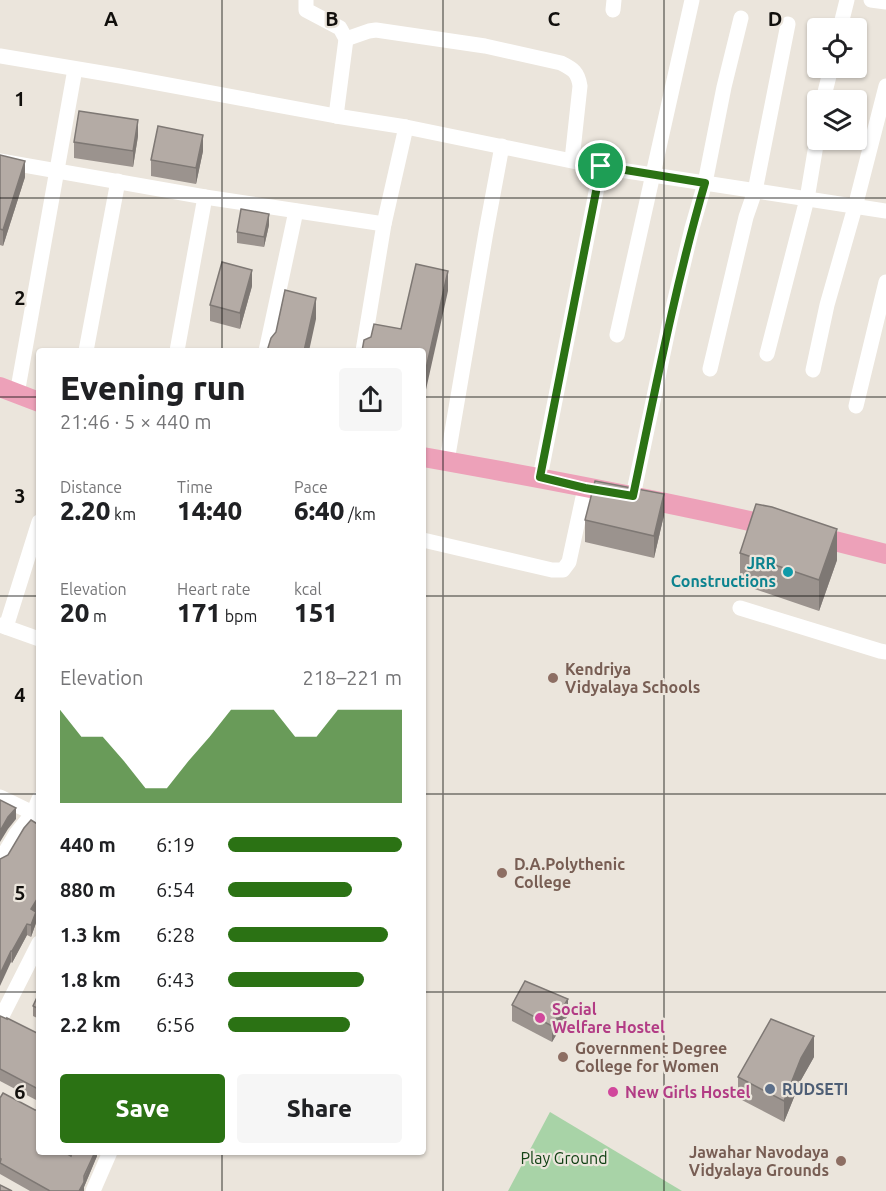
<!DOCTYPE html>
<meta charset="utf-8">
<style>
:root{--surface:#fff;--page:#f6f6f6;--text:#202124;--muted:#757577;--accent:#2b7214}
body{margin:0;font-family:Ubuntu,sans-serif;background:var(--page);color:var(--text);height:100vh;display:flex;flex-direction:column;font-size:22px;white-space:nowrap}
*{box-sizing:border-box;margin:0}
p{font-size:20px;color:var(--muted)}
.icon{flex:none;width:33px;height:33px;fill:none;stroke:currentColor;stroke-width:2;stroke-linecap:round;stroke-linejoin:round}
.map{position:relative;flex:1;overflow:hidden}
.sheet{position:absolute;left:36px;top:348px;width:390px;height:807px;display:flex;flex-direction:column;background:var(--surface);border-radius:6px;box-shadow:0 2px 4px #0004}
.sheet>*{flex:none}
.controls{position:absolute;left:807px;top:18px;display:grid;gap:12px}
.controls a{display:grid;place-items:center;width:60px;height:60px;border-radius:6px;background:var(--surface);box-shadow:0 2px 4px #0004;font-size:30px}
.pin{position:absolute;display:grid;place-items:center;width:51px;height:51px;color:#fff;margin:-26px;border:3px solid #fff;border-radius:50%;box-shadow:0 2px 6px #0007}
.round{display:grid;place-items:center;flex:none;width:63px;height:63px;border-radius:6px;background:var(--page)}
.summary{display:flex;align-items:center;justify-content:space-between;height:102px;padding:0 24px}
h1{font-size:33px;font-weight:800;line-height:45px}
.figures{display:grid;grid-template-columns:repeat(3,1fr);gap:9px;height:102px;padding:6px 24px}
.figures div{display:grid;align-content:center}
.figures b{font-size:26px;font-weight:800}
.figures small{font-size:16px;font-weight:400}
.figures p{font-size:16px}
.chart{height:168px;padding:12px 24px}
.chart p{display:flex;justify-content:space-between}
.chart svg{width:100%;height:108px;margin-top:6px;fill:var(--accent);opacity:.7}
.primary-button{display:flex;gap:12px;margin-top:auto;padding:12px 24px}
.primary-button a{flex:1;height:69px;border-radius:6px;background:var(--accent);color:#fff;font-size:24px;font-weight:800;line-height:69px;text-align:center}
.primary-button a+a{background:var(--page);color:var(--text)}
ul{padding:0 24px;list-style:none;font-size:20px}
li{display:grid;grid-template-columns:96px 72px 1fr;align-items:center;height:45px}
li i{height:15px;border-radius:8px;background:var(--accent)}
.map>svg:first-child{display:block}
.green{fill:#a8d3a7}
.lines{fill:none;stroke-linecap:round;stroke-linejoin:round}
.minor{stroke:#fff;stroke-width:15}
.major{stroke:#eda1b9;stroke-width:20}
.wall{fill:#9b938e}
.shaded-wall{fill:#7e7874}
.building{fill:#b4aba5;stroke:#7e7874;stroke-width:1.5}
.route-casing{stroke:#fff;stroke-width:12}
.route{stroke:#2b7214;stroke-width:8}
.grid{fill:none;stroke:#110f0c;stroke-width:1.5;stroke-opacity:0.55}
.culture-dot{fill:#0f9aa8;stroke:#ebe5dc;stroke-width:2}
.education-dot{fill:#8d6e63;stroke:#ebe5dc;stroke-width:2}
.hotel-dot{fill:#d1479c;stroke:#ebe5dc;stroke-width:2}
.service-dot{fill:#5c6f8a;stroke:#ebe5dc;stroke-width:2}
.labels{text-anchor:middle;stroke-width:4.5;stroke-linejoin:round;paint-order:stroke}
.culture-label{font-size:16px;font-weight:bold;fill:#0d838f;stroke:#ebe5dc;text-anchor:end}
.education-label{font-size:16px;font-weight:bold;fill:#785e54;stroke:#ebe5dc;text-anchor:start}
.hotel-label{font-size:16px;font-weight:bold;fill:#b23c85;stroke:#ebe5dc;text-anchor:start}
.service-label{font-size:16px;font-weight:bold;fill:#4e5e75;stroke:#ebe5dc;text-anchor:start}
.park-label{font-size:16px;fill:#104013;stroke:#ebe5dc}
.grid-label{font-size:20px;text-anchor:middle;font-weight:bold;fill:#110f0c;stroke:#ebe5dc;stroke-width:4.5;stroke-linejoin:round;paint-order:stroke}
</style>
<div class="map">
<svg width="886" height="1191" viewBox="0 0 886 1191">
<rect width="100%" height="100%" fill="#ebe5dc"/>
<polygon class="green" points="550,1112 682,1191 508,1191"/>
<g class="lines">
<g class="minor">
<polyline points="306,0 306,10 340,28 346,39 336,116"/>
<polyline points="871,0 886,2"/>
<polyline points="613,10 614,0"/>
<polyline points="840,28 847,0"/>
<path d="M346 39 369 31 376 30 485 46 561 63C573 69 578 72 580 86L572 160"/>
<polyline points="0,56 120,76 336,116 406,127 601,167 886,211"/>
<polyline points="823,100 831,68"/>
<polyline points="0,161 205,197 384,224"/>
<polyline points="617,335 692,0"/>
<polyline points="86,351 118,181"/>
<polyline points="177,351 205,197"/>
<polyline points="266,351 296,211"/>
<polyline points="363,351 384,224 406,127"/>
<polyline points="767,354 807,199 818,133"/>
<polyline points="710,369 746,217 755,191 788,24"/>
<polyline points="813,370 827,305 855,207 886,86"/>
<polyline points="17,394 75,69"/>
<polyline points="856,406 886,282"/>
<polyline points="447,461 486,232 502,146"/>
<polyline points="540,477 601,167"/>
<polyline points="633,496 671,316 692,228 705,183 724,87 741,18"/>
<polyline points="423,540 552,570 563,570 569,562 585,488"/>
<polyline points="740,608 880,651 886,652"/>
<polyline points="0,625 39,639"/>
<polyline points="6,627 39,522"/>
<polyline points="0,797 39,816"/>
<polyline points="0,861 16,834 33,813 39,799"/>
<polyline points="2,1016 39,943"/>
<polyline points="93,1191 110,1152"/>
</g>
<g class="major">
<polyline points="0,387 39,402"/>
<path d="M423 457C541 478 659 500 776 527"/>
<polyline points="811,535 886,554"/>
</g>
</g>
<g class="wall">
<polygon points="138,136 133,167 74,158 74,142"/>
<polygon points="203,151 196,184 151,176 151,160"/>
<polygon points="0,155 25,177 3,246 0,245"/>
<polygon points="269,225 264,247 237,243 237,232"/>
<polygon points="252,286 240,329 210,321 210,305"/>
<polygon points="664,515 654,558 585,542 585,520"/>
<polygon points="740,553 837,560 819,611 740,584"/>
<polygon points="0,859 36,912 36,923 31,937 27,935 12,963 11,962"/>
<polygon points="39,993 39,1019 33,1016 33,1006"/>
<polygon points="512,1005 568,1015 552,1042 512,1021"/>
<polygon points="0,1016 39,1034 39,1099 38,1101 0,1081"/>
<polygon points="814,1057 801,1080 784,1122 738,1098 738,1077"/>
<polygon points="0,1098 39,1152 71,1156 97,1152 97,1156 84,1187 84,1191 30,1191 0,1174"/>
</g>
<g class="shaded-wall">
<polygon points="138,120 138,136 133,167 133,151"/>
<polygon points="203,135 203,151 196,184 196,168"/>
<polygon points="25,161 25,177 3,246 3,230"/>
<polygon points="269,214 269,225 264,247 264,237"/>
<polygon points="252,270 252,286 240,329 240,313"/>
<polygon points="448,271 448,291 423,403 423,382"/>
<polygon points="316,298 316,319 309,351 304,351"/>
<polygon points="664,494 664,515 654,558 654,536"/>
<polygon points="837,529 837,560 819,611 819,580"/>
<polygon points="16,808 16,819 8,829 0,842 0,831 8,817"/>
<polygon points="39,896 39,908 31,921 31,909"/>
<polygon points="36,912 36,923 31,937 31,925"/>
<polygon points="27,924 27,935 12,963 12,951"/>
<polygon points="11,951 11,962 0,986 0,974"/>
<polygon points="568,999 568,1015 552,1042 552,1026"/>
<polygon points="814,1036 814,1057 801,1080 784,1122 784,1101 801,1058"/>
<polygon points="95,1152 97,1152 97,1156 84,1187 84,1191 79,1191"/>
</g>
<g class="building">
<polygon points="79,111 138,120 133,151 74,142"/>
<polygon points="158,126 203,135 196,168 151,160"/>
<polygon points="0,155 25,161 3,230 0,229"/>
<polygon points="241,209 269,214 264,237 237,232"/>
<polygon points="222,262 252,270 240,313 210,305"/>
<polygon points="416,264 448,271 423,382 423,351 362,351 364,340 371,337 374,324 401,329"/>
<polygon points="285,290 316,298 304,351 267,351 271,338 276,332"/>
<polygon points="595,481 664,494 654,536 585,520"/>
<polygon points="756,504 772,507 837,529 819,580 740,553"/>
<polygon points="0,800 16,808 8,817 0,831"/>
<polygon points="31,820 39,825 39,844 37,849 39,850 39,896 31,909 36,912 31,925 27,924 12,951 11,951 0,974 0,859 8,855 24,828"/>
<polygon points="525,981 568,999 552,1026 512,1005"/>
<polygon points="39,993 39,1009 33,1006"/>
<polygon points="0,1016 7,1019 7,1018 39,1034 39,1087 38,1089 0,1069"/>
<polygon points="771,1019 814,1036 801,1058 784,1101 738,1077"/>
<polygon points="3,1093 35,1110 39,1110 39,1152 64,1152 71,1156 72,1152 95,1152 84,1176 84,1182 79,1191 50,1191 0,1163 1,1159 0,1158 0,1098"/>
<polygon points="0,1185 12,1191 0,1191"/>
</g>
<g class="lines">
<defs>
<path id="route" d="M601 166 705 183C675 286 655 391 633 496L585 488 540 477Z"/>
</defs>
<use href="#route" class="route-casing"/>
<use href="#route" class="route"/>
</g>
<path class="grid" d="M222 0V351M443 0V1191M664 0V1191M0 198H886M0 397H39M423 397H886M0 596H39M423 596H886M0 794H39M423 794H886M0 992H39M423 992H886M222 1152V1191"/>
<circle class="culture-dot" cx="788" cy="572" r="6"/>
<g class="education-dot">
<circle cx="553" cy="678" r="6"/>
<circle cx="502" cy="873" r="6"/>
<circle cx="563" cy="1057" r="6"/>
<circle cx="841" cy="1161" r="6"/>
</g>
<g class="hotel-dot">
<circle cx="540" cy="1018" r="6"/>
<circle cx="613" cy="1092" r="6"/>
</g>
<circle class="service-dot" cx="770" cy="1089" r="6"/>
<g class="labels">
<g class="culture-label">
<text x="776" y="569">JRR<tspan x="776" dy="18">Constructions</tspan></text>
</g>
<g class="education-label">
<text x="565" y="675">Kendriya<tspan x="565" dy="18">Vidyalaya Schools</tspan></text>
<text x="514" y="870">D.A.Polythenic<tspan x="514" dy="18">College</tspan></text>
<text x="575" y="1054">Government Degree<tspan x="575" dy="18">College for Women</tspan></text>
<text x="829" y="1158" text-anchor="end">Jawahar Navodaya<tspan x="829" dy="18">Vidyalaya Grounds</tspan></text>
</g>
<g class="hotel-label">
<text x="552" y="1015">Social<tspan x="552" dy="18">Welfare Hostel</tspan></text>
<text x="625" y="1098">New Girls Hostel</text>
</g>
<g class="service-label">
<text x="782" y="1095">RUDSETI</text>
</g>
<g class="park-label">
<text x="564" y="1164">Play Ground</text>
</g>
</g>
<g class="grid-label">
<text x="111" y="26">A</text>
<text x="332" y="26">B</text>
<text x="554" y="26">C</text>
<text x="775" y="26">D</text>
<text x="20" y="106">1</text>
<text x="20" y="305">2</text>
<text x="20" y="503">3</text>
<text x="20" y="702">4</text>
<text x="20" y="900">5</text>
<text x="20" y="1099">6</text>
</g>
</svg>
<div class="controls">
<a><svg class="icon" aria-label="locate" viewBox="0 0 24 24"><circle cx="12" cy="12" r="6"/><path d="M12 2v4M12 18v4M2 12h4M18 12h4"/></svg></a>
<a><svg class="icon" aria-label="layers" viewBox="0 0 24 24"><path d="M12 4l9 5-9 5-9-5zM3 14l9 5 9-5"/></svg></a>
</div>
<div class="pin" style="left:601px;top:166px;background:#1e9e55"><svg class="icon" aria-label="arrive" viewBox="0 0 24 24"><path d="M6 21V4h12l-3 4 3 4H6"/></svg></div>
<section class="sheet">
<div class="summary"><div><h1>Evening run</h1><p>21:46 · 5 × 440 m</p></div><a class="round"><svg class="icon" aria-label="share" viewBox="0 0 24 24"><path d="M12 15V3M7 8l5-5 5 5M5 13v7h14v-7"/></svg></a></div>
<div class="figures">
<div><p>Distance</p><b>2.20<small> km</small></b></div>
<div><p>Time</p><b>14:40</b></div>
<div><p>Pace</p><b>6:40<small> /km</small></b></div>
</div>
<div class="figures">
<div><p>Elevation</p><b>20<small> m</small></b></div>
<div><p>Heart rate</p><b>171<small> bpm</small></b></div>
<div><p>kcal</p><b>151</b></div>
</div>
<div class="chart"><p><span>Elevation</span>218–221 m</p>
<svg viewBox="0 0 160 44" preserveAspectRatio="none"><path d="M0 44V6L10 17L20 17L30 27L40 38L50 38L60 27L70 17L80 6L90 6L100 6L110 17L120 17L130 6L140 6L150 6L160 6V44z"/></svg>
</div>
<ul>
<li><b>440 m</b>6:19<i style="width:100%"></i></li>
<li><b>880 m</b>6:54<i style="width:71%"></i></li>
<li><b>1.3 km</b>6:28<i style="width:92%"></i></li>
<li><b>1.8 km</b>6:43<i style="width:78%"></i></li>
<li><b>2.2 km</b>6:56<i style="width:70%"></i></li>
</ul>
<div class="primary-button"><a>Save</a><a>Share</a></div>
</section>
</div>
